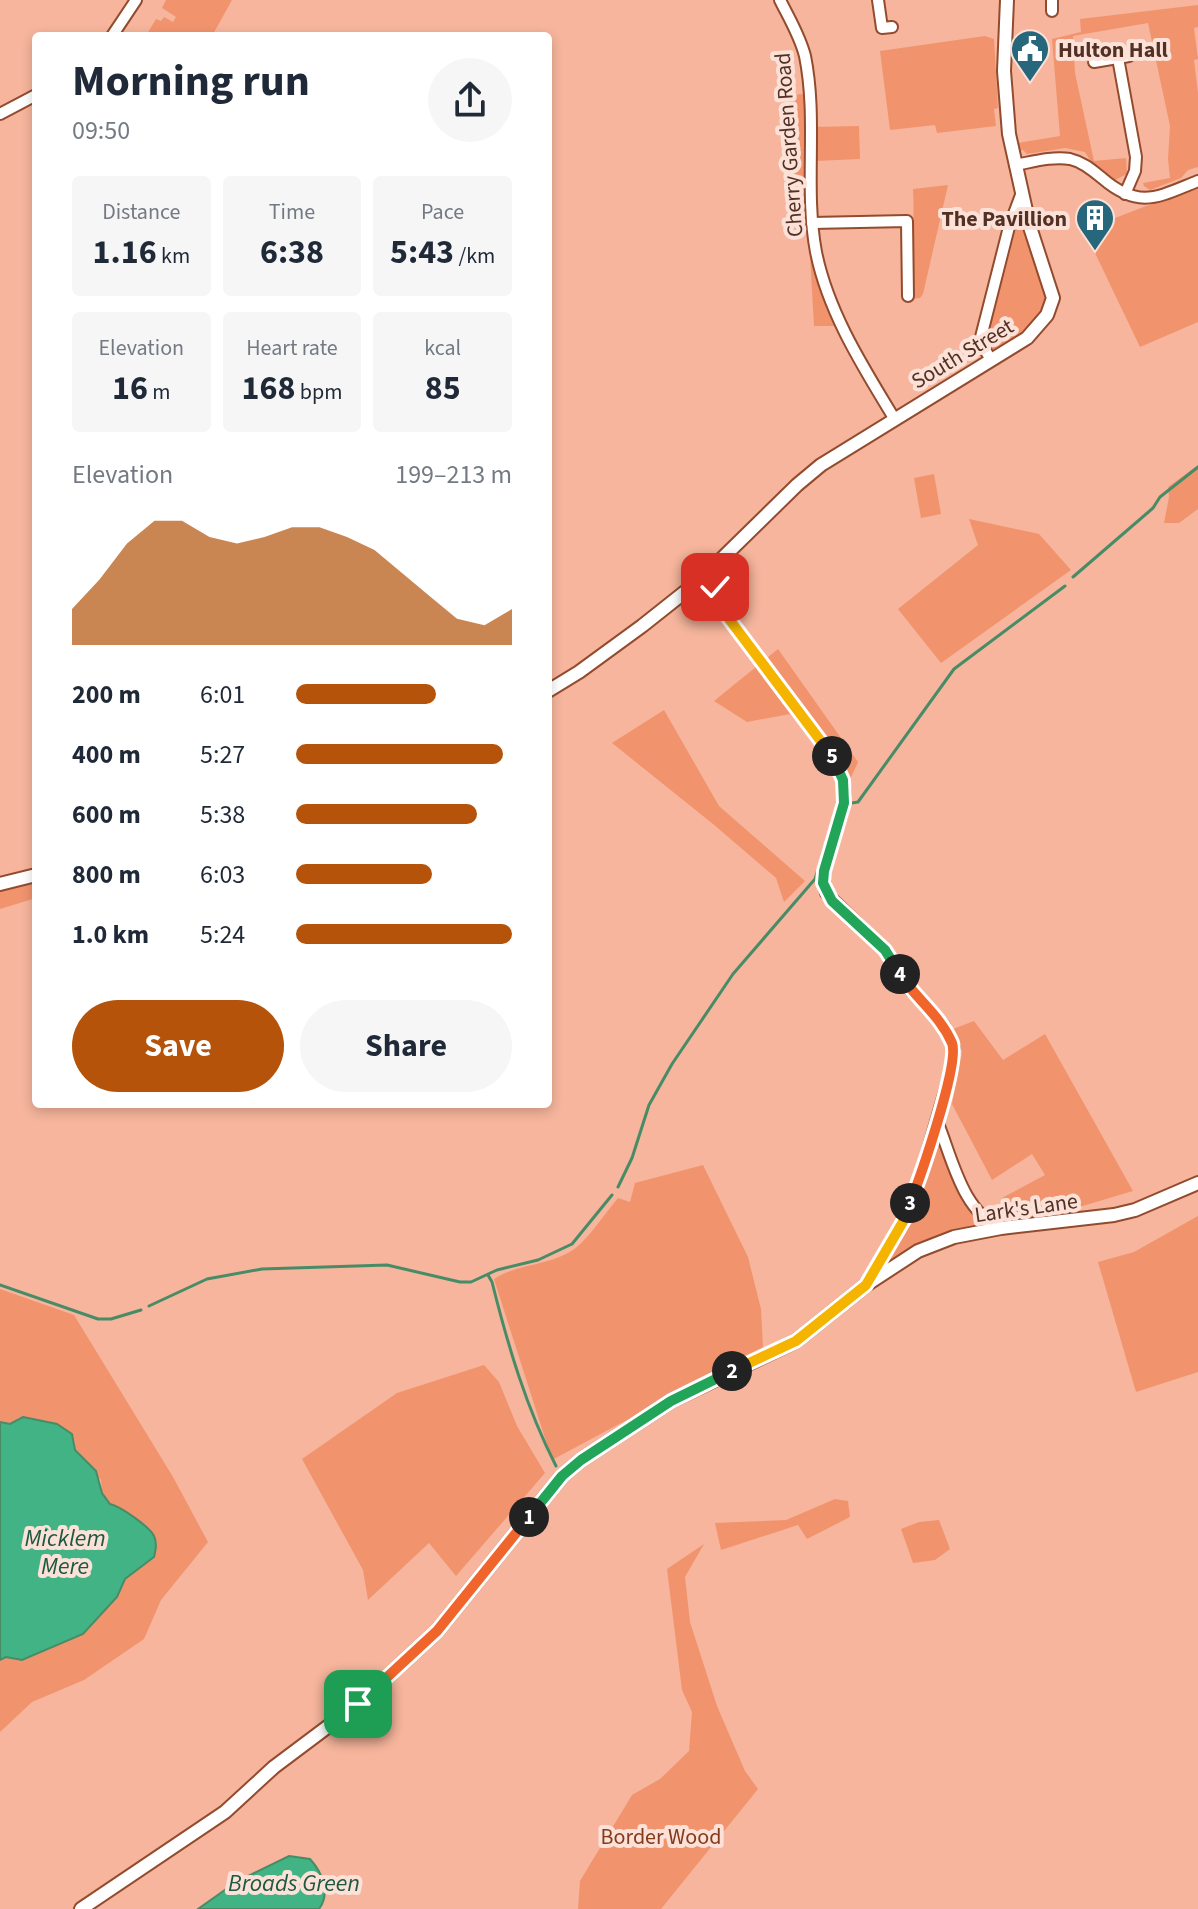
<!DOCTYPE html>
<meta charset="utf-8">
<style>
:root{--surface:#fff;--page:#f6f6f7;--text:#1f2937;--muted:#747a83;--accent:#b45309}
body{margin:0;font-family:"Source Sans 3",sans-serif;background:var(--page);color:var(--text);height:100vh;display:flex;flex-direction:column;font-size:30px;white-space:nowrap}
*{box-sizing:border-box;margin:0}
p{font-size:26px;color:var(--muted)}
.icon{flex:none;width:44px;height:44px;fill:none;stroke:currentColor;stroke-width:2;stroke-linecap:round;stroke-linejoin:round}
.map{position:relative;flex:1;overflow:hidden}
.sheet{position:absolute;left:32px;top:32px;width:520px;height:1076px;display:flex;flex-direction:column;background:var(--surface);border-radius:8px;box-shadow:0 4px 12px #0003}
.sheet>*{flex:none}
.pin{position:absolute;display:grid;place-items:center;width:68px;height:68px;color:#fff;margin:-34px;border-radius:16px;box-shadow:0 4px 12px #0006}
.km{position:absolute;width:40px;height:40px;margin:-20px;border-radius:50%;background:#222;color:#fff;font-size:22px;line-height:40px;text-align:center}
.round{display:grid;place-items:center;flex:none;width:84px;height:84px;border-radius:42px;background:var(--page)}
.summary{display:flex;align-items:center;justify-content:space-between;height:136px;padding:0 40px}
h1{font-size:44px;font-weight:700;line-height:60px}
.stats{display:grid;grid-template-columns:repeat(3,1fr);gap:12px;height:136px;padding:8px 40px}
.stats div{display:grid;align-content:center;border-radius:8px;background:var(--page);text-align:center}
.stats b{font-size:34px;font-weight:700}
.stats small{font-size:22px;font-weight:400}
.stats p{font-size:22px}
.chart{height:224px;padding:16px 40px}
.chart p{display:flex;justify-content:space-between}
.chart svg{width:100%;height:144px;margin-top:8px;fill:var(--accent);opacity:.7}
.button{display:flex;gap:16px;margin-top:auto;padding:16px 40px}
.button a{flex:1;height:92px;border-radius:48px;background:var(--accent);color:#fff;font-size:32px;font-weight:700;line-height:92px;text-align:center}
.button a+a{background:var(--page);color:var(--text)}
ul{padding:0 40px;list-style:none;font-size:26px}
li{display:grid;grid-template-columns:128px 96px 1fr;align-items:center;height:60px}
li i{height:20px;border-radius:10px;background:var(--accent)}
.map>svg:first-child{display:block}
.green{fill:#f1946e}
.water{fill:#42b384;stroke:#478c67;stroke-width:2}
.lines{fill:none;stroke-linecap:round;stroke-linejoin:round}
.stream{stroke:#478c67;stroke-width:3}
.minor-casing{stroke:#934b2e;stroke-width:14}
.tertiary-casing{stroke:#934b2e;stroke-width:16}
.minor{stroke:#fff;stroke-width:10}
.tertiary{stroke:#fff;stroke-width:12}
.split-1-casing{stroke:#fff;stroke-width:16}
.split-2-casing{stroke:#fff;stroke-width:16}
.split-3-casing{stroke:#fff;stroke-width:16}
.split-4-casing{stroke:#fff;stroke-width:16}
.split-5-casing{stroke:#fff;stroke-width:16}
.split-6-casing{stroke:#fff;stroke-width:16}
.split-1{stroke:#f0652b;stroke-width:10}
.split-2{stroke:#22a559;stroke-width:10}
.split-3{stroke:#f5b400;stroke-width:10}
.split-4{stroke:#f0652b;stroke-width:10}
.split-5{stroke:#22a559;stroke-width:10}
.split-6{stroke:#f5b400;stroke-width:10}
.labels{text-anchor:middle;stroke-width:8;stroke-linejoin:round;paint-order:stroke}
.poi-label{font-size:22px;font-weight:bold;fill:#523124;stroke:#fbe1d7;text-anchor:start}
.street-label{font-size:22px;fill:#523124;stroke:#fbe1d7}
.park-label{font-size:22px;fill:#853b1b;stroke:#fbe1d7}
.water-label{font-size:24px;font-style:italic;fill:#1d5840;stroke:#fbe1d7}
</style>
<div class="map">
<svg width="1198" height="1909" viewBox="0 0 1198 1909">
<rect width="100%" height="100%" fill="#f6b59c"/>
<g class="green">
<polygon points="166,0 232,0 212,36 152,36 147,34 156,19 161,21 164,17 173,22 176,17 162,8"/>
<polygon points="1198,5 1198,27 1194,28 1198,59 1194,60 1198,93 1198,167 1188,170 1181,178 1150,190 1144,186 1143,183 1170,178 1168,159 1170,126 1148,23 1073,36 1075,73 1094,161 1126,158 1127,174 1115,180 1090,160 1085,152 1065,148 1027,154 1023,150 1014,152 1012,144 1060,136 1052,39 1081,32 1080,19"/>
<polygon points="985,36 994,39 998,108 994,109 996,126 937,133 935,125 890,130 880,51"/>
<polygon points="804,94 808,189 793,189 789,95"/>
<polygon points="859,126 860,159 815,161 812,127"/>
<path d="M948 185 923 294 920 298 910 299C911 262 915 226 913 189Z"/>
<polygon points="1198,186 1198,322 1140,347 1084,230"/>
<polygon points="1021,224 1028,227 1049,294 1039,323 999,351 993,349 988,336 1016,228"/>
<polygon points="810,255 814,255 838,326 814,326"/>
<polygon points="1198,465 1198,509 1179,523 1164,523 1169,497 1168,487"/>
<polygon points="934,474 941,514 921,518 914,478"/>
<polygon points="969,519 1039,534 1071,570 941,663 898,609 978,545"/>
<polygon points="778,649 858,762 844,793 819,746 790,714 747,722 714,701"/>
<polygon points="664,710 719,806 805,881 784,902 776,878 713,824 612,743"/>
<polygon points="36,879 36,898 0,909 0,889 9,889"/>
<polygon points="974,1021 1003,1060 1045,1034 1133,1191 1049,1216 1036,1194 1044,1219 1001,1223 993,1219 1005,1215 1007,1209 1002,1198 1045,1175 1032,1154 992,1180 952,1104 962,1052 953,1029"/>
<polygon points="938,1139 942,1142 967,1205 985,1222 983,1227 884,1267 882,1264"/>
<path d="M703 1165 748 1257 761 1309 763 1347 552 1460 494 1279C518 1263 553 1266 577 1247 592 1234 605 1213 618 1198L630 1202 635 1183Z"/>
<polygon points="1198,1216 1198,1372 1136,1392 1098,1262 1134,1252"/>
<polygon points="0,1289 74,1315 173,1477 208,1542 161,1600 144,1639 84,1680 32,1702 0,1732 0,1660 5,1657 22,1660 83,1634 117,1597 126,1579 154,1557 150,1529 110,1505 102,1493 101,1480 75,1450 74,1438 57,1424 23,1417 10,1424 0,1422"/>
<polygon points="484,1365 499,1382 517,1426 545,1473 456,1576 429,1543 368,1600 363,1570 302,1459 397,1393"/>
<polygon points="835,1499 848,1501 850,1517 807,1539 798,1525 721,1550 715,1523 786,1520"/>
<polygon points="939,1520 950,1549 935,1560 913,1563 901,1529 919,1522"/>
<polygon points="704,1544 685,1577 690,1622 717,1706 745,1771 758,1789 661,1909 578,1909 580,1881 632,1795 660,1779 689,1751 692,1712 682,1690 667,1569"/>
</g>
<g class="water">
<path d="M23 1417 57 1424 72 1434 75 1450 96 1471 102 1493 110 1504C120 1506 150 1527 154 1536 157 1543 156 1549 154 1557L125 1579 117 1597 83 1634 22 1660 6 1657 0 1660V1422L10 1424Z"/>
<path d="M289 1856 310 1859C322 1872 331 1893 319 1909H198L236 1882Z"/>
</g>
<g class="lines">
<g class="stream">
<polyline points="1073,577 1153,508 1160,497 1198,467"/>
<polyline points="852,803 858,802 954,669 1065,586"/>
<polyline points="618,1187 632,1158 649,1105 672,1064 733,974 815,879 824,850"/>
<path d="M488 1275 492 1282C508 1346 526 1407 556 1466"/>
<polyline points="0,1285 98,1319 111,1319 141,1310"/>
<polyline points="149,1306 207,1279 262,1269 387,1265 460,1282 471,1282 497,1270 538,1260 572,1244 612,1195"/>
</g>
<defs>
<g id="minor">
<path d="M780 0C789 18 800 36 805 56 818 120 804 188 816 252 828 312 863 367 894 418"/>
<polyline points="878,0 882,28 892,27"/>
<polyline points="1052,0 1052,11"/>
<polyline points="112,36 136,0"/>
<polyline points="1118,58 1136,157 1135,171 1125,194"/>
<polyline points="1094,62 1129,56"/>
<polyline points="0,114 36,95"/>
<path d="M1015 165C1032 162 1052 156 1070 159 1083 162 1092 170 1102 178 1139 210 1158 197 1198 181"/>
<polyline points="812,223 907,221 908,296"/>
<polyline points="991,360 980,341 1009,227 1021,195"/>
<path d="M685 592 703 595 717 603 833 758C836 765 842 773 843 781 852 820 815 856 826 893L885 950 908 987 944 1026 954 1048 950 1074 918 1184 904 1220 867 1283"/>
<polyline points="717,603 715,587 718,564"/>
<path d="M937 1121C952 1157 962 1212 1001 1228"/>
</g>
<g id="tertiary">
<polyline points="548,691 579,672 642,626 700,580 797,485 821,465 1027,338 1047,315 1053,298 1029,224 1009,134 1004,71 1007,0"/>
<polyline points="0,884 36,875"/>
<polyline points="81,1909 225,1812 274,1767 358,1704 437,1631 562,1476 581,1460 671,1401 796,1341 866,1285 918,1251 954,1237 1001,1228 1114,1215 1135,1210 1198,1183"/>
</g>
</defs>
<use href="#minor" class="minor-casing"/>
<use href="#tertiary" class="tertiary-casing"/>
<use href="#minor" class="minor"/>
<use href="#tertiary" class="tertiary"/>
</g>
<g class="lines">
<defs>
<polyline id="split-1" points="358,1704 437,1631 529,1517"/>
<polyline id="split-2" points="529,1517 562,1476 581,1460 671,1401 732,1371"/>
<polyline id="split-3" points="732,1371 796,1341 866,1285 904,1220 910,1203"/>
<path id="split-4" d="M900 974C916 999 940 1015 952 1043 960 1063 920 1178 910 1203"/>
<polyline id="split-5" points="832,756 843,780 844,803 824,871 823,883 832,901 885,950 900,974"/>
<polyline id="split-6" points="715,587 717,603 832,756"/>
</defs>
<use href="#split-1" class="split-1-casing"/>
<use href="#split-2" class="split-2-casing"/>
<use href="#split-3" class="split-3-casing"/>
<use href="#split-4" class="split-4-casing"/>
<use href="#split-5" class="split-5-casing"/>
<use href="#split-6" class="split-6-casing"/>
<use href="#split-1" class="split-1"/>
<use href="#split-2" class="split-2"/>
<use href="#split-3" class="split-3"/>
<use href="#split-4" class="split-4"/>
<use href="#split-5" class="split-5"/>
<use href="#split-6" class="split-6"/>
</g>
<defs>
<symbol id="civic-pin" viewBox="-11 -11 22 30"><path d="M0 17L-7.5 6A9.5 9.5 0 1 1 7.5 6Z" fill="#27677c" stroke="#fbe1d7"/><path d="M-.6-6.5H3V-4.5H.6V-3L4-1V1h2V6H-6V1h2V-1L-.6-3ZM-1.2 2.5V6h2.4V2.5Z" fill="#fff"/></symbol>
<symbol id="building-pin" viewBox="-11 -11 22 30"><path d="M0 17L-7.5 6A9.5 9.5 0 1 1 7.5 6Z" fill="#27677c" stroke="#fbe1d7"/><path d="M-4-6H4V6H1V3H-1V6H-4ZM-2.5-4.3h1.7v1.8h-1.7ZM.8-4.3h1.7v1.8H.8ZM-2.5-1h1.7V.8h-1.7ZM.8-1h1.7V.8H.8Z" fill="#fff"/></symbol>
</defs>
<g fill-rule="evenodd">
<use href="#civic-pin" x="1008" y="27" width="44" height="60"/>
<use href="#building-pin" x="1073" y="196" width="44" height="60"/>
</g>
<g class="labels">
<g class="poi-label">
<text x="1058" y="57">Hulton Hall</text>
<text x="1067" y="226" text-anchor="end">The Pavillion</text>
</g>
<g class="street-label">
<text transform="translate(788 145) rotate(-94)" y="8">Cherry Garden Road</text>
<text transform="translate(962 353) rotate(-31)" y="8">South Street</text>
<text transform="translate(1026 1207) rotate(-8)" y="8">Lark's Lane</text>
</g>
<g class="park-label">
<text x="661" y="1844">Border Wood</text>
</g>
<g class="water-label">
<text x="65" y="1546">Micklem<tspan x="65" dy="28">Mere</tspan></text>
<text x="294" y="1891">Broads Green</text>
</g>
</g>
</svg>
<div class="pin" style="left:358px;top:1704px;background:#1e9e55"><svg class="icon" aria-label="arrive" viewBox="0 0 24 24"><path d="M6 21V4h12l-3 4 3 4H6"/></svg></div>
<div class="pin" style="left:715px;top:587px;background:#d93025"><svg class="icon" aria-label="check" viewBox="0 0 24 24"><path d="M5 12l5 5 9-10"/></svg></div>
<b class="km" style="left:529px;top:1517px">1</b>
<b class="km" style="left:732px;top:1371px">2</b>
<b class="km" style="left:910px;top:1203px">3</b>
<b class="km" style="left:900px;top:974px">4</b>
<b class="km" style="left:832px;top:756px">5</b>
<section class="sheet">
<div class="summary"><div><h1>Morning run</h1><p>09:50</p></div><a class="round"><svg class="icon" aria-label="share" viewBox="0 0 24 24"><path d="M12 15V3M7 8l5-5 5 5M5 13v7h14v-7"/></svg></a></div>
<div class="stats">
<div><p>Distance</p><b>1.16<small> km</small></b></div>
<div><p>Time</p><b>6:38</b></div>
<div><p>Pace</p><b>5:43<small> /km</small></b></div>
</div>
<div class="stats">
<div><p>Elevation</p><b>16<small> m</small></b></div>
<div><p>Heart rate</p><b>168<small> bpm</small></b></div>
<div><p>kcal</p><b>85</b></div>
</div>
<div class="chart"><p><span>Elevation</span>199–213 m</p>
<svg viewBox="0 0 160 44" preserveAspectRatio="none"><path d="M0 44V33L10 24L20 13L30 6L40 6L50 11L60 13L70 11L80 8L90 8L100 11L110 15L120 22L130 29L140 36L150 38L160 33V44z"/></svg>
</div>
<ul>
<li><b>200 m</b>6:01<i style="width:65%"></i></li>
<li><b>400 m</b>5:27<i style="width:96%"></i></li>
<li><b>600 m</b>5:38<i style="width:84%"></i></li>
<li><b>800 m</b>6:03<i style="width:63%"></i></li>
<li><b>1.0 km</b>5:24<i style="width:100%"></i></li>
</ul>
<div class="button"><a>Save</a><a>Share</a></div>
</section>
</div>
